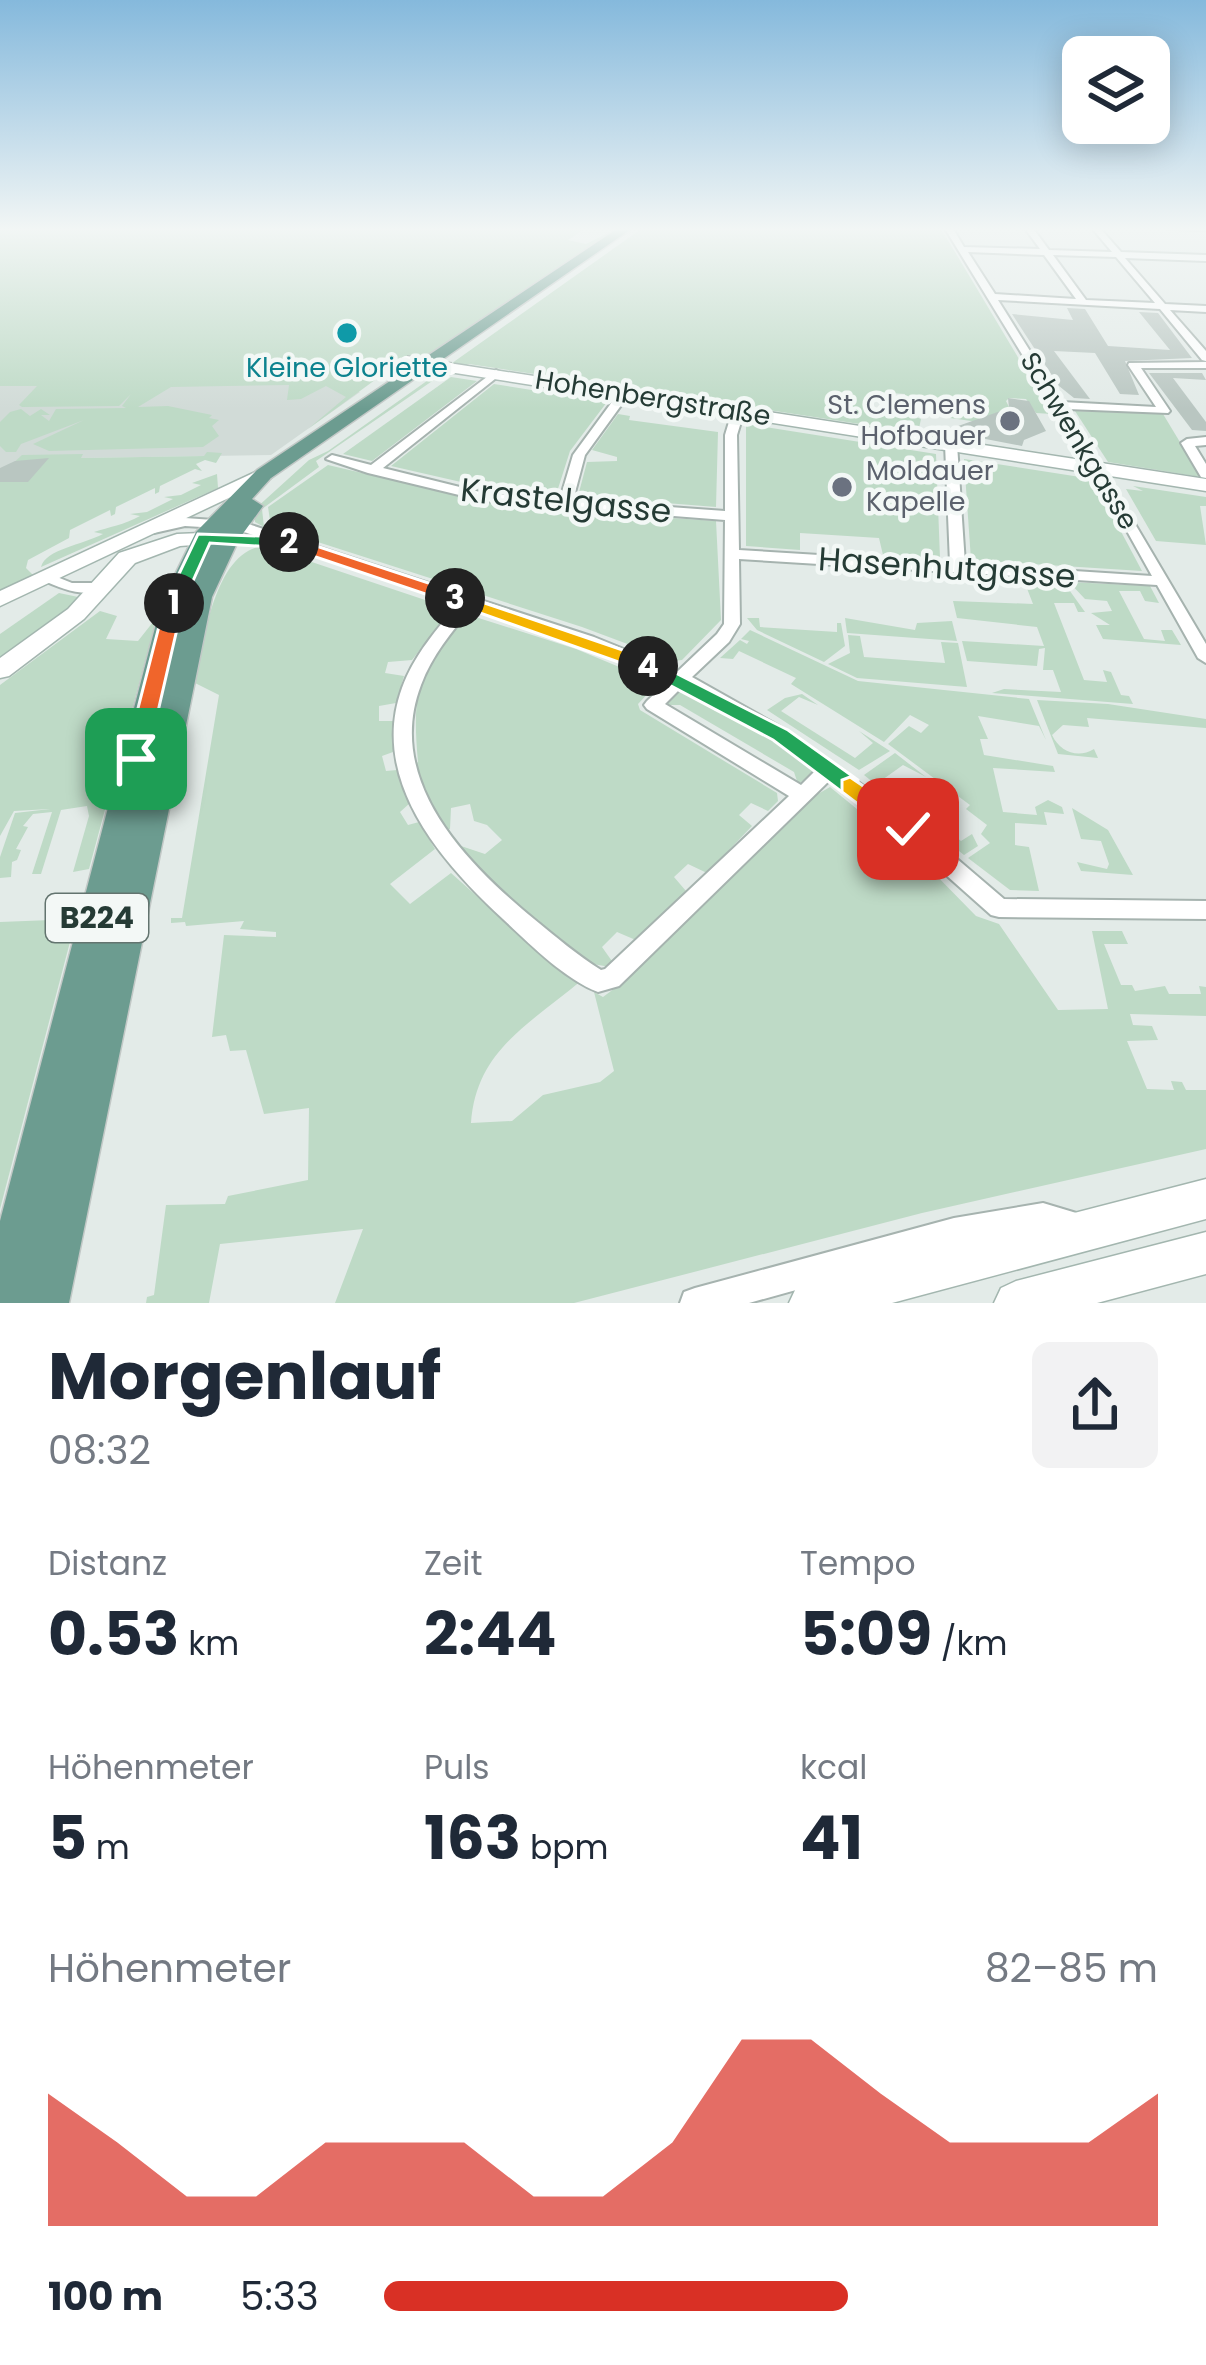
<!DOCTYPE html>
<html lang="de">
<meta charset="utf-8">
<style>
:root{--surface:#fff;--page:#f2f2f3;--text:#1f2937;--muted:#747a83;--accent:#d93025}
body{margin:0;font-family:Poppins,sans-serif;background:var(--page);color:var(--text);height:100vh;display:flex;flex-direction:column;font-size:45px;white-space:nowrap}
*{box-sizing:border-box;margin:0}
p{font-size:39px;color:var(--muted)}
.icon{flex:none;width:66px;height:66px;fill:none;stroke:currentColor;stroke-width:2;stroke-linecap:round;stroke-linejoin:round}
.map{position:relative;height:1303px;overflow:hidden}
.drawer{display:flex;flex-direction:column;background:var(--surface);flex:1}
.drawer>*{flex:none}
.tools{position:absolute;left:1062px;top:36px;display:grid;gap:24px}
.tools a{display:grid;place-items:center;width:108px;height:108px;border-radius:18px;background:var(--surface);box-shadow:0 6px 30px #0003;font-size:60px}
.pin{position:absolute;display:grid;place-items:center;width:102px;height:102px;color:#fff;margin:-51px;border-radius:24px;box-shadow:0 6px 18px #0006}
.km{position:absolute;width:60px;height:60px;margin:-30px;border-radius:50%;background:#222;color:#fff;font-size:33px;line-height:60px;text-align:center}
.round{display:grid;place-items:center;flex:none;width:126px;height:126px;border-radius:18px;background:var(--page)}
.head{display:flex;align-items:center;justify-content:space-between;height:204px;padding:0 48px}
h1{font-size:66px;font-weight:700;line-height:90px}
.metrics{display:grid;grid-template-columns:repeat(3,1fr);gap:18px;height:204px;padding:12px 48px}
.metrics div{display:grid;align-content:center}
.metrics b{font-size:60px;font-weight:700}
.metrics small{font-size:33px;font-weight:400}
.metrics p{font-size:33px}
.chart{height:336px;padding:24px 48px}
.chart p{display:flex;justify-content:space-between}
.chart svg{width:100%;height:216px;margin-top:12px;fill:var(--accent);opacity:.7}
ul{padding:0 48px;list-style:none;font-size:39px}
li{display:grid;grid-template-columns:192px 144px 1fr;align-items:center;height:90px}
li i{height:30px;border-radius:15px;background:var(--accent)}
.map>svg:first-child{display:block}
.built{fill:#d1dbd7}
.green{fill:#bedac6}
.building{fill:#b9c6c1}
.lines{fill:none;stroke-linecap:round;stroke-linejoin:round}
.street-casing{stroke:#a6b3af;stroke-width:4}
.secondary-casing{stroke:#a3b6af;stroke-width:3}
.primary-casing{stroke:#c2c8c6;stroke-width:3}
.street{fill:#fff;fill-rule:evenodd}
.secondary{fill:#fff;fill-rule:evenodd}
.primary{fill:#6c9c90;fill-rule:evenodd}
.street-bridge-casing{stroke:#a6b3af;stroke-width:14;stroke-linecap:butt}
.street-bridge{stroke:#fff;stroke-width:12}
.split-1{fill:#f0652b;stroke:#fff;stroke-width:3}
.split-2{fill:#22a559;stroke:#fff;stroke-width:3}
.split-3{fill:#f0652b;stroke:#fff;stroke-width:3}
.split-4{fill:#f5b400;stroke:#fff;stroke-width:3}
.split-5{fill:#22a559;stroke:#fff;stroke-width:3}
.split-6{fill:#f5b400;stroke:#fff;stroke-width:3}
.culture-dot{fill:#0f9aa8;stroke:#f3f8f6;stroke-width:4.5}
.worship-dot{fill:#6b7280;stroke:#f3f8f6;stroke-width:4.5}
.labels{text-anchor:middle;stroke-width:9;stroke-linejoin:round;paint-order:stroke}
.far-culture-label{font-size:27px;fill:#0d838f;stroke:#f3f8f6}
.far-street-label{font-size:27px;fill:#253b35;stroke:#f3f8f6}
.far-worship-label{font-size:27px;fill:#5b616d;stroke:#f3f8f6;text-anchor:end}
.shield{fill:#f3f8f6;stroke:#63746f;stroke-width:3}
.shield-label{font-size:30px;font-weight:bold;fill:#253b35}
.street-label{font-size:33px;fill:#253b35;stroke:#f3f8f6}
</style>
<div class="map">
<svg width="1206" height="1303" viewBox="0 0 1206 1303">
<rect width="100%" height="100%" fill="#e3ebe8"/>
<polygon class="built" points="312,383 360,392 271,455 80,458 0,468 0,386"/>
<g class="green">
<polygon points="0,227 608,227 586,228 568,240 586,244 620,227 423,360 405,358 308,429 346,397 326,386 301,399 287,400 289,385 171,387 138,407 168,406 212,415 209,418 219,420 212,426 219,436 203,447 49,451 33,444 84,420 21,444 16,452 6,452 0,446 0,422 10,412 21,409 30,416 41,409 50,415 41,415 49,421 56,409 126,408 122,406 131,394 119,406 22,407 19,405 37,386 0,386"/>
<polygon points="644,227 940,227 1052,414 1036,413 1026,399 1009,398 1006,401 1012,413 996,413 978,422 902,411 905,394 875,392 870,415 914,416 921,419 918,433 469,364 441,375 316,461 319,467 262,509 264,527 255,522 255,509 309,460 328,451"/>
<polygon points="451,377 477,381 372,461 343,454"/>
<polygon points="494,384 607,402 570,451 556,495 496,490 391,466"/>
<polygon points="1075,411 1163,414 1201,477 1108,462"/>
<polygon points="618,414 630,416 629,420 718,432 716,507 578,496 587,462 617,461 617,457 592,450"/>
<polygon points="746,424 936,454 940,558 883,555 879,538 800,533 800,550 746,546"/>
<polygon points="207,452 222,453 216,463 205,460 196,464 202,471 195,469 160,486 159,492 155,494 155,488 116,507 115,514 111,516 110,510 70,530 69,538 28,560 26,568 36,578 0,594 0,468 8,468 22,455 83,454 81,458 204,456"/>
<polygon points="964,459 1093,479 1142,571 971,560"/>
<polygon points="328,465 508,507 716,521 721,620 682,660 673,661 582,627 271,527 268,507"/>
<path d="M217 474 218 488 41 567C46 549 82 545 103 534L94 532C109 527 124 525 140 516L130 514 147 512 173 499 164 497 181 495 201 485 192 483Z"/>
<polygon points="1133,486 1206,497 1206,506 1200,506 1206,545 1156,541 1126,489 1143,491"/>
<path d="M264 546 452 609 412 660 388 662 385 673 404 676 396 703 379 706V721H393V752L382 756 386 771 397 770 410 803 400 812 408 825 419 822 435 849 390 884 410 904 451 873 535 948 582 980C530 1024 476 1050 471 1123L512 1121 543 1095 600 1082 614 1071 594 992 603 997 623 982 799 805 830 787 928 867 976 916 999 924 1058 1010 1108 1009 1092 931H1122L1128 944H1104L1121 985H1132L1135 991 1165 986 1169 994H1201L1199 986 1206 987V1016L1130 1014 1133 1025 1152 1026 1158 1040 1127 1041 1147 1089 1174 1090 1171 1081 1182 1082 1186 1090H1206V1149L922 1213 574 1303H335L363 1229 220 1244 209 1303H146L147 1297 154 1295 166 1205 225 1204 228 1196 308 1180 309 1108 264 1114 246 1050 230 1051 226 1035 212 1037 224 935 276 937V932L240 929 244 921 186 926 185 922 171 923V918H182L219 695 195 683C203 642 215 550 264 546Z"/>
<polygon points="1023,578 1062,580 1085,612 1078,612 1074,603 1054,603 1084,680 1107,682 1103,670 1111,672 1121,695 1129,696 1133,704 992,693 1004,689 1061,692 1053,670 1043,670 1045,648 1039,649 1037,666 967,661 962,641 1044,646 1037,627 957,618 953,601 1033,604"/>
<polygon points="1069,582 1150,586 1159,603 1145,601 1140,591 1119,591 1144,639 1165,641 1161,630 1172,630 1181,645 1103,639 1096,625 1110,625 1091,613 1112,611 1107,601 1085,599"/>
<polygon points="59,593 83,598 0,663 0,634"/>
<polygon points="100,611 117,616 106,639 138,641 157,617 89,869 73,872 89,816 87,806 61,810 41,874 32,874 52,812 33,814 23,826 28,827 16,849 21,850 17,860 12,862 11,877 0,878 0,857 15,813 50,809 14,811 0,836 0,685"/>
<path d="M466 614 576 649 653 681 655 686 638 704 640 710 777 793 778 801 768 811 751 803 739 815 752 826 707 873 688 864 674 877 686 891 638 941 617 932 602 947 614 964 610 967 587 963 479 873 452 843 485 854 502 840 487 825 474 821 470 804 451 808 450 829 444 832 414 765 418 762C411 685 420 674 466 614Z"/>
<polygon points="747,618 759,618 760,627 837,632 837,623 841,623 845,646 824,662 757,630"/>
<polygon points="845,618 915,630 917,623 952,621 957,641 847,633"/>
<polygon points="750,630 858,681 1029,699 1046,740 1039,726 978,716 988,739 980,739 984,755 1053,766 1055,772 993,768 1003,812 1037,815 1035,807 1048,800 1062,807 1064,814 1044,812 1047,825 1015,823 1015,845 1029,847 1039,891 1010,890 968,858 990,843 981,834 987,825 966,809 970,805 888,744 909,726 921,733 929,725 910,715 884,742 791,684 796,678 739,651 733,659 720,658 740,640 747,644 749,641 741,639"/>
<polygon points="848,635 860,636 864,657 945,663 941,642 958,643 967,687 857,678 828,664 850,653"/>
<polygon points="680,688 769,737 816,772 798,784 794,772 680,705 666,705"/>
<polygon points="802,694 818,705 799,697 781,711 855,758 873,743 859,731 890,751 859,770 767,710 785,698"/>
<path d="M1037 700 1108 704 1206 719V728L1087 718 1089 727 1063 725 1052 735C1060 752 1078 759 1094 749L1098 758 1058 754Z"/>
<polygon points="895,753 926,777 903,765 882,780 961,841 972,834 978,846 964,855 864,775"/>
<polygon points="1072,808 1108,830 1133,875 1081,871 1077,862 1107,869 1109,864 1101,841 1081,839"/>
<polygon points="76,919 0,1209 0,922"/>
</g>
<g class="building">
<polygon points="1067,308 1085,309 1108,346 1170,350 1139,312 1158,313 1192,358 1125,361 1139,395 1120,394 1095,353 1054,351 1090,399 1074,398 1059,386 1012,314 1073,320"/>
<polygon points="1149,373 1202,373 1206,380 1173,378 1206,422 1206,431 1192,430"/>
<polygon points="1008,398 1029,401 1046,431 1024,440 1022,446 944,431 1009,408"/>
<polygon points="49,458 28,482 0,482 0,468 15,461"/>
</g>
<g class="lines">
<defs>
<g id="street">
<path d="M944 227H952L964 247 1040 249 1024 227H1032L1049 250 1112 252 1091 227H1099L1121 252 1206 255V261L1125 258 1165 304 1206 306V312L1170 310 1206 351V361L1202 360 1160 309 998 300 1062 402 1156 407 1128 365 1129 363 1206 362V368H1141L1170 411 1168 413 1067 409 1206 644V663L1198 658 1157 585 739 559 740 624 729 642 692 677 786 730 915 823 1004 899 1206 901V919L999 917 991 915 901 835 829 781 619 986 598 992C563 978 530 944 503 919 440 861 369 779 402 688 414 655 437 629 459 603L235 529 185 526 154 533 147 529 149 526 185 518 242 522 594 637 678 671 717 634 724 624 725 520 571 508 565 510 559 507 484 501 368 473 326 459 332 455 371 465 496 370 501 373 500 375 383 468 484 493 560 499 573 455 620 391 624 390 630 393 585 455 573 500 725 511V435L732 412 738 409 744 412 737 435 739 550 950 563 945 444 951 440 957 444 965 564 1152 576 1093 470ZM968 252 1044 255 1076 299 995 294ZM1053 255 1116 257 1155 303 1086 300ZM471 608 582 645 669 680 647 701 644 705 647 709 789 796 605 969 601 970C577 955 556 937 534 919 467 864 384 781 421 685 432 655 452 632 471 608ZM682 687 774 740 815 771 801 785 665 704Z"/>
<polygon points="1164,227 1206,227 1206,230 1168,229"/>
<polygon points="1206,437 1206,445 1195,446 1206,464 1206,478 1201,477 1181,443 1187,439"/>
<path d="M47 573 72 583H99L107 588C87 599 62 589 42 580L40 577Z"/>
<polygon points="1043,1203 1083,1215 1087,1225 1083,1235 1073,1239 1043,1231 954,1246 749,1303 680,1303 684,1292 695,1288 954,1218"/>
</g>
<g id="secondary">
<polygon points="455,364 1206,479 1206,491 449,372 449,366"/>
<polygon points="264,468 271,470 271,478 0,606 0,591"/>
<polygon points="226,532 236,538 233,542 180,546 135,563 84,619 9,676 0,678 0,658 68,609 119,553 177,534"/>
<polygon points="1206,1179 1206,1219 892,1303 789,1303 796,1288 811,1281"/>
<polygon points="1206,1232 1206,1274 1097,1303 994,1303 1001,1288 1016,1281"/>
</g>
<polygon id="primary" points="620,227 634,227 271,478 252,499 263,506 239,539 212,597 69,1303 0,1303 0,1221 162,601 196,532 257,470"/>
</defs>
<use href="#street" class="street-casing"/>
<use href="#secondary" class="secondary-casing"/>
<use href="#primary" class="primary-casing"/>
<use href="#street" class="street"/>
<use href="#secondary" class="secondary"/>
<use href="#primary" class="primary"/>
<defs>
<polyline id="street-bridge" points="406,362 451,369"/>
</defs>
<use href="#street-bridge" class="street-bridge-casing"/>
<use href="#street-bridge" class="street-bridge"/>
</g>
<linearGradient id="sky" x2="0" y2="1"><stop stop-color="#85b9dc"/><stop offset="0.56" stop-color="#f2f6f5"/><stop offset="1" stop-color="#f2f6f5" stop-opacity="0"/></linearGradient>
<rect width="1206" height="409" fill="url(#sky)"/>
<polygon class="split-1" points="174,598 183,603 147,759 136,767 125,759 165,603"/>
<polygon class="split-2" points="198,534 289,537 297,542 289,548 210,543 183,603 168,607 165,603"/>
<polygon class="split-3" points="289,537 462,594 464,598 449,602 283,546 280,542"/>
<polygon class="split-4" points="455,593 655,661 658,666 648,672 641,670 449,602 446,598"/>
<polygon class="split-5" points="648,659 788,730 858,780 858,792 842,792 773,740 641,670 641,661"/>
<polygon class="split-6" points="850,777 916,822 916,835 899,835 842,792 842,780"/>
<circle class="culture-dot" cx="347" cy="333" r="12"/>
<g class="worship-dot">
<circle cx="1010" cy="421" r="12"/>
<circle cx="842" cy="487" r="12"/>
</g>
<g class="labels">
<g class="far-culture-label">
<text x="347" y="377">Kleine Gloriette</text>
</g>
<g class="far-street-label">
<text transform="translate(653 398) rotate(9)" y="9">Hohenbergstraße</text>
<text transform="translate(1079 441) rotate(59)" y="9">Schwenkgasse</text>
</g>
<g class="far-worship-label">
<text x="986" y="414">St. Clemens<tspan x="986" dy="31">Hofbauer</tspan></text>
<text x="866" y="480" text-anchor="start">Moldauer<tspan x="866" dy="31">Kapelle</tspan></text>
</g>
<rect class="shield" x="46" y="894" width="102" height="48" rx="9"/>
<g class="shield-label">
<text x="97" y="928">B224</text>
</g>
<g class="street-label">
<text transform="translate(566 500) rotate(6)" y="12">Krastelgasse</text>
<text transform="translate(947 567) rotate(4)" y="12">Hasenhutgasse</text>
</g>
</g>
</svg>
<div class="tools">
<a><svg class="icon" aria-label="layers" viewBox="0 0 24 24"><path d="M12 4l9 5-9 5-9-5zM3 14l9 5 9-5"/></svg></a>
</div>
<div class="pin" style="left:136px;top:759px;background:#1e9e55"><svg class="icon" aria-label="arrive" viewBox="0 0 24 24"><path d="M6 21V4h12l-3 4 3 4H6"/></svg></div>
<div class="pin" style="left:908px;top:829px;background:#d93025"><svg class="icon" aria-label="check" viewBox="0 0 24 24"><path d="M5 12l5 5 9-10"/></svg></div>
<b class="km" style="left:174px;top:603px">1</b>
<b class="km" style="left:289px;top:542px">2</b>
<b class="km" style="left:455px;top:598px">3</b>
<b class="km" style="left:648px;top:666px">4</b>
</div>
<section class="drawer">
<div class="head"><div><h1>Morgenlauf</h1><p>08:32</p></div><a class="round"><svg class="icon" aria-label="share" viewBox="0 0 24 24"><path d="M12 15V3M7 8l5-5 5 5M5 13v7h14v-7"/></svg></a></div>
<div class="metrics">
<div><p>Distanz</p><b>0.53<small> km</small></b></div>
<div><p>Zeit</p><b>2:44</b></div>
<div><p>Tempo</p><b>5:09<small> /km</small></b></div>
</div>
<div class="metrics">
<div><p>Höhenmeter</p><b>5<small> m</small></b></div>
<div><p>Puls</p><b>163<small> bpm</small></b></div>
<div><p>kcal</p><b>41</b></div>
</div>
<div class="chart"><p><span>Höhenmeter</span>82–85 m</p>
<svg viewBox="0 0 160 44" preserveAspectRatio="none"><path d="M0 44V17L10 27L20 38L30 38L40 27L50 27L60 27L70 38L80 38L90 27L100 6L110 6L120 17L130 27L140 27L150 27L160 17V44z"/></svg>
</div>
<ul>
<li><b>100 m</b>5:33<i style="width:60%"></i></li>
</ul>
</section>
